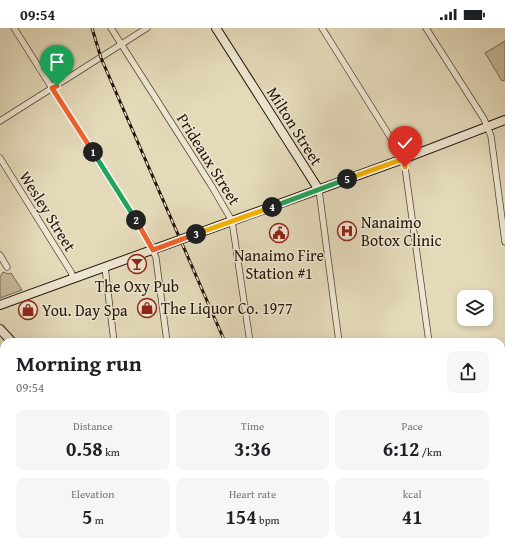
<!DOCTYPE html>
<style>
:root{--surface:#fff;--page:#f6f6f6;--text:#202124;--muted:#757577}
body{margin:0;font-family:"Gentium Book Plus",serif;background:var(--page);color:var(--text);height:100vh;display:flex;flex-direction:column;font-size:15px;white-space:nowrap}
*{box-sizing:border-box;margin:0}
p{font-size:13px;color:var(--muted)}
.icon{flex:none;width:22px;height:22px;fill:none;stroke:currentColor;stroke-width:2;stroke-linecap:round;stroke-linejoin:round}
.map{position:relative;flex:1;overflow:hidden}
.side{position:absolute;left:0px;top:310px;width:505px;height:212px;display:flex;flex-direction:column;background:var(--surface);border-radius:12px 12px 0 0;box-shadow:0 2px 6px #0003}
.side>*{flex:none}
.fabs{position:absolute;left:457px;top:262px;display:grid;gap:8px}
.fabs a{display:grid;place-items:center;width:36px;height:36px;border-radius:8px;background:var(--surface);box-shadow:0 2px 6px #0003;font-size:20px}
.pin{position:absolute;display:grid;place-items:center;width:34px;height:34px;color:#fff;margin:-41px -17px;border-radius:50% 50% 50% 0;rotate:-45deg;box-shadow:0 0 4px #0007}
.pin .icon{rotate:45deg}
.km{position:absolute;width:20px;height:20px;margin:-10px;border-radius:50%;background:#222;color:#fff;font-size:11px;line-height:20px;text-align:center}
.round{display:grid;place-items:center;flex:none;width:42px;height:42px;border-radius:8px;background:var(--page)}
.overview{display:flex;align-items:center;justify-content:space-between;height:68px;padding:0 16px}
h1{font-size:22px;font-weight:600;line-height:30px}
.stats{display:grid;grid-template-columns:repeat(3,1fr);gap:6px;height:68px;padding:4px 16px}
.stats div{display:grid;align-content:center;border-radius:8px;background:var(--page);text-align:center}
.stats b{font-size:20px;font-weight:600}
.stats small{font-size:11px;font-weight:400}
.stats p{font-size:11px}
.status{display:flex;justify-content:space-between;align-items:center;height:28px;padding:0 20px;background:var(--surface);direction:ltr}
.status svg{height:11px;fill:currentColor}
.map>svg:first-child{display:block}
.green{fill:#c4b89c;stroke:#756652}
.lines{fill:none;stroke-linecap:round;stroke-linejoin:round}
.street-casing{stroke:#564534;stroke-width:7}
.secondary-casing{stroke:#261308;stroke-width:10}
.highway-casing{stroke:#261308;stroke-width:12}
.street{stroke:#ede7d2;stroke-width:5.5}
.secondary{stroke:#ede7d2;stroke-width:8}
.highway{stroke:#e4daba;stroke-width:10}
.rail-casing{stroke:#261308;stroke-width:3}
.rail{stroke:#ede7d2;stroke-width:1.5;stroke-dasharray:4.5;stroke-linecap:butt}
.split-1-casing{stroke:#fff;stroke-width:8}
.split-2-casing{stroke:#fff;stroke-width:8}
.split-3-casing{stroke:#fff;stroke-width:8}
.split-4-casing{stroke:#fff;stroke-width:8}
.split-5-casing{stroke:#fff;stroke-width:8}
.split-6-casing{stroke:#fff;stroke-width:8}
.split-1{stroke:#f0652b;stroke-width:5}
.split-2{stroke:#22a559;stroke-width:5}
.split-3{stroke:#f0652b;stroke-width:5}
.split-4{stroke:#f5b400;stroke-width:5}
.split-5{stroke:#22a559;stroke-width:5}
.split-6{stroke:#f5b400;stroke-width:5}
.labels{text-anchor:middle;stroke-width:3;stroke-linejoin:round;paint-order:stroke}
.street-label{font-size:16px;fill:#261308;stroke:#ede7d2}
.poi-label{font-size:16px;fill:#261308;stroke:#ede7d2;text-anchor:start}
</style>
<div class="status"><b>09:54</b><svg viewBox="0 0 49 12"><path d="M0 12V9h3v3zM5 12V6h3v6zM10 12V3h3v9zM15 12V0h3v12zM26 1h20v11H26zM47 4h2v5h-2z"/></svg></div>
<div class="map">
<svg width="505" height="522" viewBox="0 0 505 522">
<rect width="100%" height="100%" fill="#e4daba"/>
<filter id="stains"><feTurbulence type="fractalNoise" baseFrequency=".005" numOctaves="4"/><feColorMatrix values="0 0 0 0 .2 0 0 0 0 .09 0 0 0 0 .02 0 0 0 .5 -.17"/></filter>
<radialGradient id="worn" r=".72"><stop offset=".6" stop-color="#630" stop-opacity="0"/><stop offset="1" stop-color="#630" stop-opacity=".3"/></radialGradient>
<g class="green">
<polygon points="505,13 505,52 502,53 485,25"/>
<polygon points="3,244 8,246 11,245 22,262 0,270 0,249"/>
<polygon points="505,337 505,453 501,453 501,338"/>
</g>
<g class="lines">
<defs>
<g id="street">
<polyline points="14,0 131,185 150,215 156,230 167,314"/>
<polyline points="111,0 211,157 232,193 250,314"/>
<polyline points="322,0 399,123 405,139 429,314"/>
<polyline points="426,0 484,91 491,108 505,214"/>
<polyline points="0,93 147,0"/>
<polyline points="0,130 71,244 74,251"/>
<polyline points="319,162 339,314"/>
<polyline points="0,227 7,239"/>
<polyline points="105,239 114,314"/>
<polyline points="501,330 505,329"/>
<polyline points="0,401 4,400"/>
<polyline points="0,453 3,476 0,483"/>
<polyline points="501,462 505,461"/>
<polyline points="196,518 196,522"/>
<polyline points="277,518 277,522"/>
<polyline points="366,518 367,522"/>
<polyline points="456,518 457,522"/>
<polyline points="63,522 93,518"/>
</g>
<g id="secondary">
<polyline points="216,0 319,162"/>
<polyline points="0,277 403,131 505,92"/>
<polyline points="0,301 12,314"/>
<polyline points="86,518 87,522"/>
</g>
<g id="highway">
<polyline points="0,494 4,504"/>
<polyline points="0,518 1,522"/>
<polyline points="8,518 9,522"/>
</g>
</defs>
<use href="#street" class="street-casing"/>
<use href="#secondary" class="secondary-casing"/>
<use href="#highway" class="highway-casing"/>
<use href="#street" class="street"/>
<use href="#secondary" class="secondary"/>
<use href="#highway" class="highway"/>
<defs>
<g id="rail">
<polyline points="92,0 101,30 225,314"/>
<polyline points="314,518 316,522"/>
</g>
</defs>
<use href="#rail" class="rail-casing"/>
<use href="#rail" class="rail"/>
</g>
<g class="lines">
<defs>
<polyline id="split-1" points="57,58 52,60 93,124"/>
<polyline id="split-2" points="93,124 136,192"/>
<polyline id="split-3" points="136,192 153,222 196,206"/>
<polyline id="split-4" points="196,206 272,179"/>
<polyline id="split-5" points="272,179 347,151"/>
<polyline id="split-6" points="347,151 403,131 405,139"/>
</defs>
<use href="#split-1" class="split-1-casing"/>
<use href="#split-2" class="split-2-casing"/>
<use href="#split-3" class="split-3-casing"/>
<use href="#split-4" class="split-4-casing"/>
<use href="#split-5" class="split-5-casing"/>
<use href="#split-6" class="split-6-casing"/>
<use href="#split-1" class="split-1"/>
<use href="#split-2" class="split-2"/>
<use href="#split-3" class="split-3"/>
<use href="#split-4" class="split-4"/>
<use href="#split-5" class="split-5"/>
<use href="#split-6" class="split-6"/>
</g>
<defs>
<symbol id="hospital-ring" viewBox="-11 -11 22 22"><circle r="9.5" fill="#ede7d2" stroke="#8f2418" stroke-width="1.5"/><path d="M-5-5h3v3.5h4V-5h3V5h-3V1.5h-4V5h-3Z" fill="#8f2418"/></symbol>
<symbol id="civic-ring" viewBox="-11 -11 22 22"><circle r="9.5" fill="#ede7d2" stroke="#8f2418" stroke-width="1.5"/><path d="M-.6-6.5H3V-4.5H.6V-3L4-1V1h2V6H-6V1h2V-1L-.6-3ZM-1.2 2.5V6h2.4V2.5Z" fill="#8f2418"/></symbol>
<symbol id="bar-ring" viewBox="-11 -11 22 22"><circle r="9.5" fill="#ede7d2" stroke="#8f2418" stroke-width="1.5"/><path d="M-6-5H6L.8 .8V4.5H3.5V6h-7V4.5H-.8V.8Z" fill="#8f2418"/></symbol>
<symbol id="shop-ring" viewBox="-11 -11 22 22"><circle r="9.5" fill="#ede7d2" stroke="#8f2418" stroke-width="1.5"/><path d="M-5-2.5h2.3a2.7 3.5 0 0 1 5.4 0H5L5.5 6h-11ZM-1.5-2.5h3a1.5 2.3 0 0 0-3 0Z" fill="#8f2418"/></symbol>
</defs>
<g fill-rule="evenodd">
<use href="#hospital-ring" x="336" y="192" width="22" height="22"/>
<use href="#civic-ring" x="268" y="194" width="22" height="22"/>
<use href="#bar-ring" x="126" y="225" width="22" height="22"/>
<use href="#shop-ring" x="136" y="269" width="22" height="22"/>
<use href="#shop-ring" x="17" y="271" width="22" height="22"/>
</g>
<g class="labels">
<g class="street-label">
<text transform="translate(295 98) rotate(58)" y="6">Milton Street</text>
<text transform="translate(209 131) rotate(58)" y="6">Prideaux Street</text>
<text transform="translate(48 183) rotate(58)" y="6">Wesley Street</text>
</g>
<g class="poi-label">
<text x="361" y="200">Nanaimo<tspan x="361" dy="18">Botox Clinic</tspan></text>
<text x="279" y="233" text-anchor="middle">Nanaimo Fire<tspan x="279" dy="18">Station #1</tspan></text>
<text x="137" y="264" text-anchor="middle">The Oxy Pub</text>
<text x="161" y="286">The Liquor Co. 1977</text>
<text x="42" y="288">You. Day Spa</text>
</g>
</g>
<rect width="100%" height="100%" filter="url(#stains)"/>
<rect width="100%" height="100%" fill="url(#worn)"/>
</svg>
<div class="fabs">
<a><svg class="icon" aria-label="layers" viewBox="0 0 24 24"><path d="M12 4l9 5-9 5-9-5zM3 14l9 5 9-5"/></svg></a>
</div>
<div class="pin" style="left:57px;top:58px;background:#1e9e55"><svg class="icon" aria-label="arrive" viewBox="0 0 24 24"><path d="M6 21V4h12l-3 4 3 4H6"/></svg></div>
<div class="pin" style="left:405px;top:139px;background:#d93025"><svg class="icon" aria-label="check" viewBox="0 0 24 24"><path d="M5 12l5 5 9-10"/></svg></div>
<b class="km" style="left:93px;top:124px">1</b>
<b class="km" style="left:136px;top:192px">2</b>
<b class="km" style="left:196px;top:206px">3</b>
<b class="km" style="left:272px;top:179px">4</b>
<b class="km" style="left:347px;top:151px">5</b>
<section class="side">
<div class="overview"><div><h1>Morning run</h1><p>09:54</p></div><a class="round"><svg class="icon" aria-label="share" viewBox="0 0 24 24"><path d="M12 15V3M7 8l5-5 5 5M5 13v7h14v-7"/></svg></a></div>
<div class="stats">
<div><p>Distance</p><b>0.58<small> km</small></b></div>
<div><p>Time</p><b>3:36</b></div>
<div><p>Pace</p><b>6:12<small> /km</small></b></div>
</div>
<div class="stats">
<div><p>Elevation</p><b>5<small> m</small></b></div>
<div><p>Heart rate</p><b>154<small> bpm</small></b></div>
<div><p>kcal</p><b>41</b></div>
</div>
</section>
</div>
